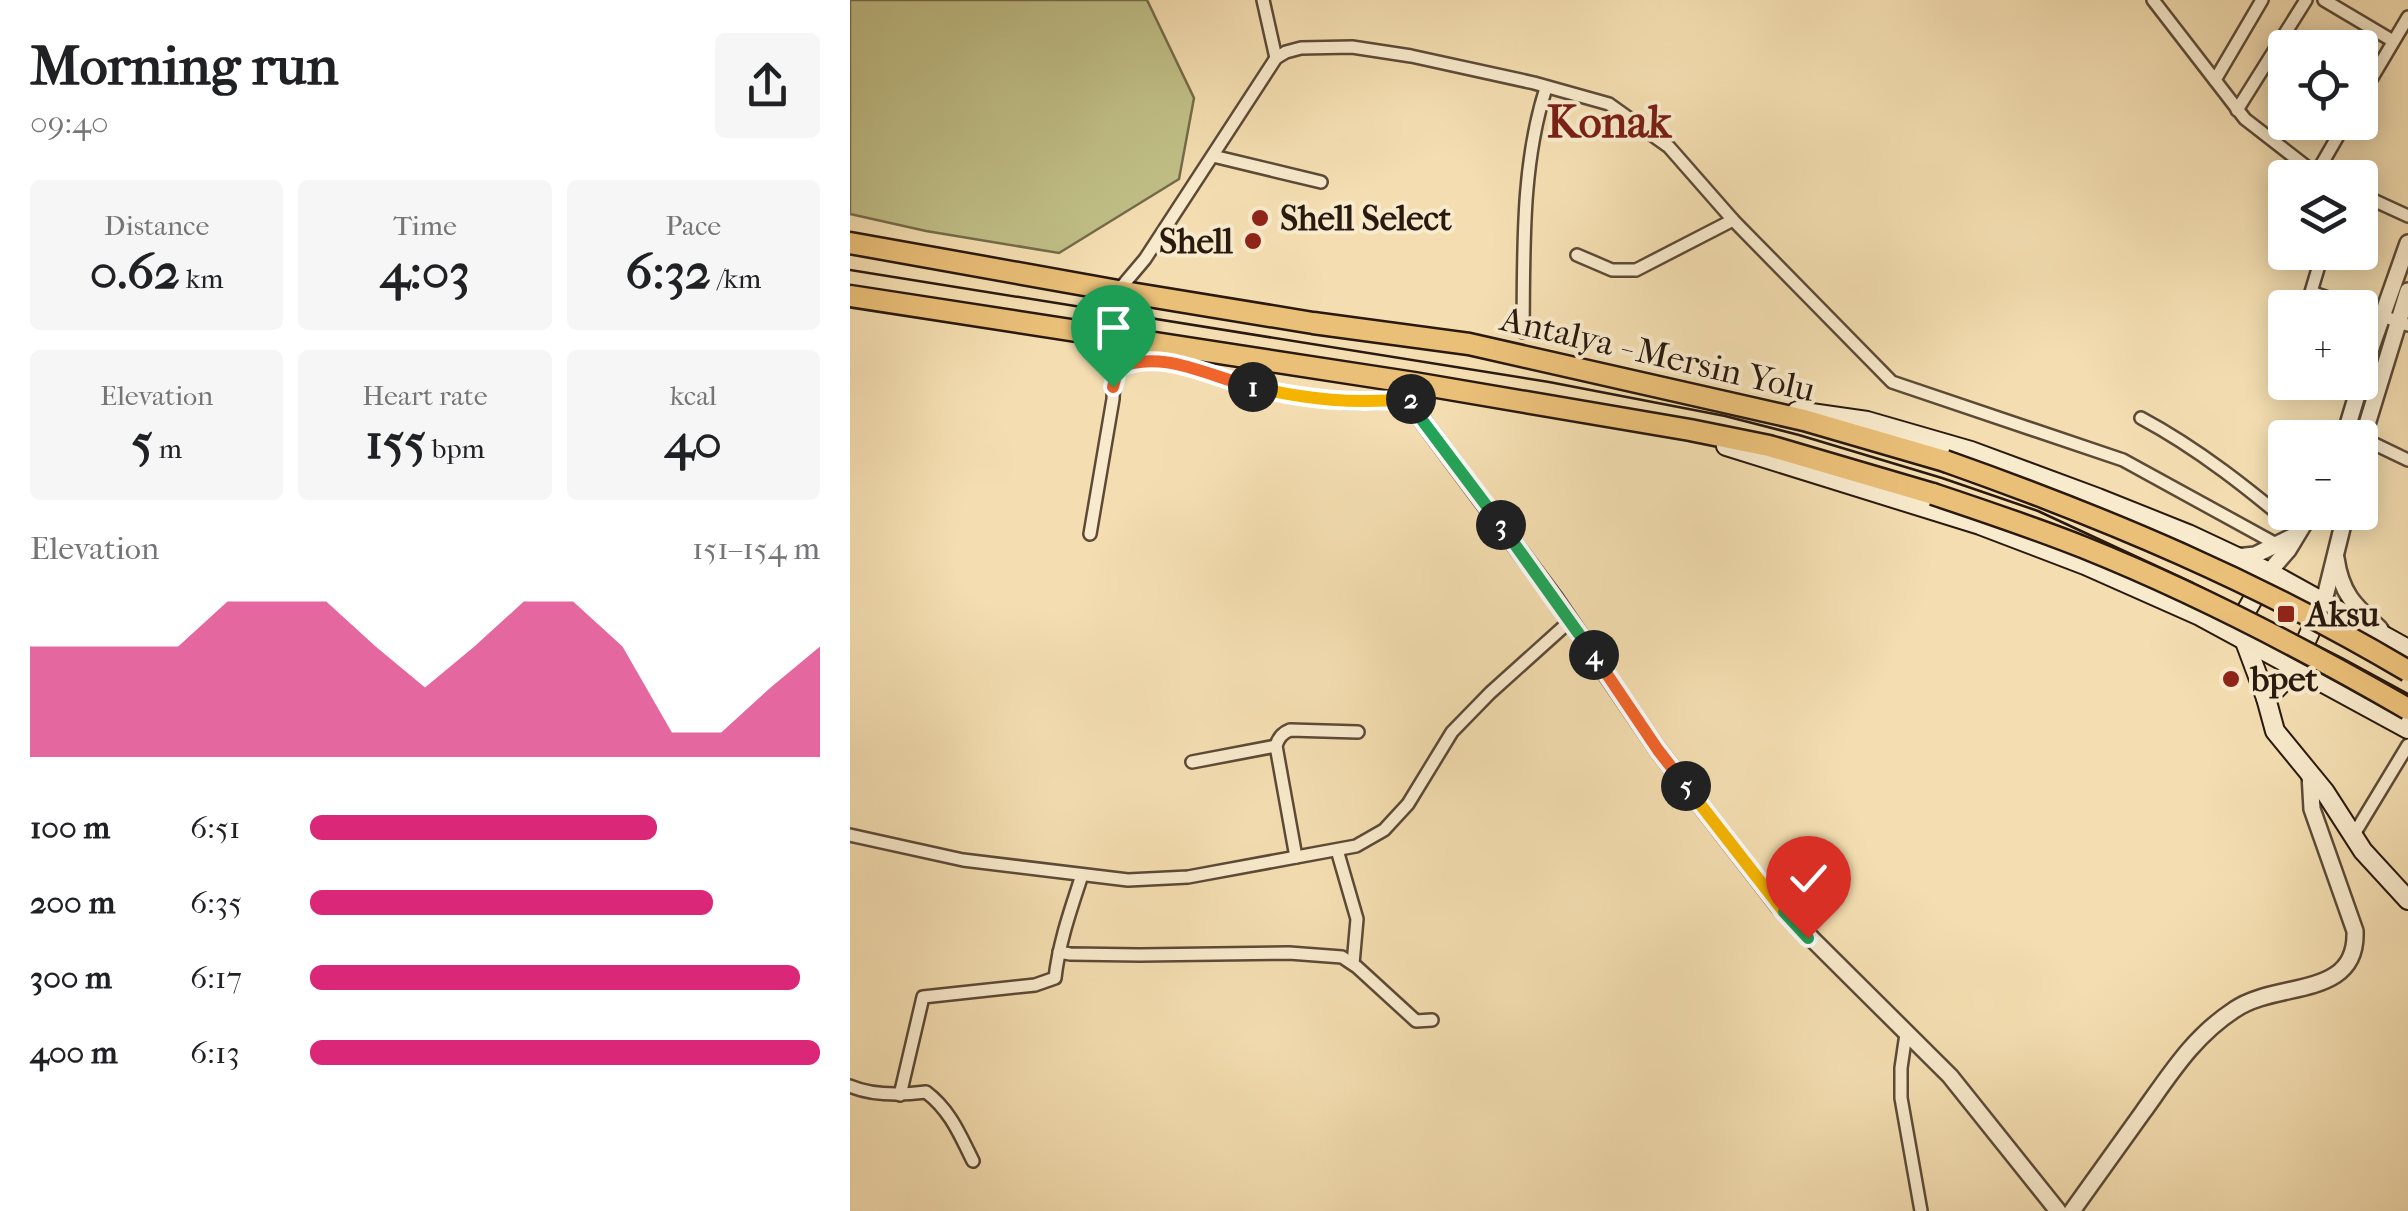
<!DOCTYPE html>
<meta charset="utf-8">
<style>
:root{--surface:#fff;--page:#f6f6f6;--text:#202124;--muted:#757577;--accent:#db2777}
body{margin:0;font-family:"IM FELL French Canon",serif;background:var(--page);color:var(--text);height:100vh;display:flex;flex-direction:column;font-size:38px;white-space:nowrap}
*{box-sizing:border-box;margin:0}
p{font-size:32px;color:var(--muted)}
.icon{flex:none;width:55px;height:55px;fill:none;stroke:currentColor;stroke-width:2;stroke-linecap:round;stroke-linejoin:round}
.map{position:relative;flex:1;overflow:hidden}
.drawer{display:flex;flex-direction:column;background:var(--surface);width:850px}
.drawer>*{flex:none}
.fabs{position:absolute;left:1418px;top:30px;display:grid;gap:20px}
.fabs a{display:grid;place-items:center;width:110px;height:110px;border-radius:10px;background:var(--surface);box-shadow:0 5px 25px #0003;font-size:50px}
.pin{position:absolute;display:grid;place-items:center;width:85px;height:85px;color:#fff;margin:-102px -42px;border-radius:50% 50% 50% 0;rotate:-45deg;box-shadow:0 0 10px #0007}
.pin .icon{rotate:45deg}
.km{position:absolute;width:50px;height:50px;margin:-25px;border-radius:50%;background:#222;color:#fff;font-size:28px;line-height:50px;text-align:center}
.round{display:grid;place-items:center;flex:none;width:105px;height:105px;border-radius:10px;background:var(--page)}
.overview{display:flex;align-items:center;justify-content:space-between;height:170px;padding:0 30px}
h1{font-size:55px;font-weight:700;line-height:75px}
.figures{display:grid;grid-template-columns:repeat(3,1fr);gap:15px;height:170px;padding:10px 30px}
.figures div{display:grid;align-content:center;border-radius:10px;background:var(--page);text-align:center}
.figures b{font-size:50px;font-weight:700}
.figures small{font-size:28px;font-weight:400}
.figures p{font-size:28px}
.chart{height:280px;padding:20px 30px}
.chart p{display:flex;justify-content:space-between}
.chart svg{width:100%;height:180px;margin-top:10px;fill:var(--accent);opacity:.7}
ul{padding:0 30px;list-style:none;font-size:32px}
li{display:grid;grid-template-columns:160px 120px 1fr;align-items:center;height:75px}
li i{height:25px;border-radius:12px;background:var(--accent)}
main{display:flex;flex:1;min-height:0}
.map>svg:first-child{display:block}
.green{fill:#c1c088;stroke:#756c4b;stroke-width:2.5}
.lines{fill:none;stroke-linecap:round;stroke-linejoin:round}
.minor-casing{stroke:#5c4a37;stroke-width:16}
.tertiary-casing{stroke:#5c4a37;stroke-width:20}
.secondary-casing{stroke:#29190e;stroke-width:22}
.trunk-casing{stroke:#29190e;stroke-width:25}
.minor{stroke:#f8eacc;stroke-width:11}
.tertiary{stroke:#f8eacc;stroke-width:15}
.secondary{stroke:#f8eacc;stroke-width:18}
.trunk{stroke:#eabf78;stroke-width:20}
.tram{stroke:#29190e;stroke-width:2.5}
.trunk-bridge-casing{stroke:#29190e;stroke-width:25;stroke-linecap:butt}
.trunk-bridge{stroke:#eabf78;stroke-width:20}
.split-1-casing{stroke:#fff;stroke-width:20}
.split-2-casing{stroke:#fff;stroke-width:20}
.split-3-casing{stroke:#fff;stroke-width:20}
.split-4-casing{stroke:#fff;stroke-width:20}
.split-5-casing{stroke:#fff;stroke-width:20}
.split-6-casing{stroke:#fff;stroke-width:20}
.split-7-casing{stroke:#fff;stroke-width:20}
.split-1{stroke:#f0652b;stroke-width:12}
.split-2{stroke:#f5b400;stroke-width:12}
.split-3{stroke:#22a559;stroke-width:12}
.split-4{stroke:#22a559;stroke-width:12}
.split-5{stroke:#f0652b;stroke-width:12}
.split-6{stroke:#f5b400;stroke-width:12}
.split-7{stroke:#22a559;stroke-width:12}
.poi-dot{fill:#8f2418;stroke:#f8eacc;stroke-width:4}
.labels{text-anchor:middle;stroke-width:8;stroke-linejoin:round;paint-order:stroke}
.poi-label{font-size:35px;font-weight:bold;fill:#29190e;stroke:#f8eacc;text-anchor:start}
.street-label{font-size:35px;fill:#29190e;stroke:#f8eacc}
.district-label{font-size:45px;font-weight:bold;fill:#7a1f14;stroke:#f8eacc}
</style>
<main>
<section class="drawer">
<div class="overview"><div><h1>Morning run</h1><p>09:40</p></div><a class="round"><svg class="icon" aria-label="share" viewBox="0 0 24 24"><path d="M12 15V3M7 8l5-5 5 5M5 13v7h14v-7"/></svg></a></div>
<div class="figures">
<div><p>Distance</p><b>0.62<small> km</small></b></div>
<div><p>Time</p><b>4:03</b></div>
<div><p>Pace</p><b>6:32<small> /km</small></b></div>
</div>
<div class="figures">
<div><p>Elevation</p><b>5<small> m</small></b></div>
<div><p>Heart rate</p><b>155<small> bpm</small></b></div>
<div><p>kcal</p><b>40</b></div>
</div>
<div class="chart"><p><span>Elevation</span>151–154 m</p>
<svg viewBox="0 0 160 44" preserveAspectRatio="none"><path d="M0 44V17L10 17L20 17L30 17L40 6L50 6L60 6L70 17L80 27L90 17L100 6L110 6L120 17L130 38L140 38L150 27L160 17V44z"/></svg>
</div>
<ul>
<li><b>100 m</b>6:51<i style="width:68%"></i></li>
<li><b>200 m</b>6:35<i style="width:79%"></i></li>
<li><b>300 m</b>6:17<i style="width:96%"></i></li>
<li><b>400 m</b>6:13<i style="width:100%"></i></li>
</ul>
</section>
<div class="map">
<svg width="1558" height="1211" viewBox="0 0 1558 1211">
<rect width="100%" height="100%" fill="#f4deb1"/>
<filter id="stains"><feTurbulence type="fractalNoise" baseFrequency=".002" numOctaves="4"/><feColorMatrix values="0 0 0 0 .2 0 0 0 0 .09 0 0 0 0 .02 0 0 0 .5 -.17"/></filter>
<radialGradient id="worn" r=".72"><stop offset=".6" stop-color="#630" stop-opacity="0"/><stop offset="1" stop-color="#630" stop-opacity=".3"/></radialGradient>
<polygon class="green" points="0,0 297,0 344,98 329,179 209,253 76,231 0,214"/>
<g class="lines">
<defs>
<g id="minor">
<polyline points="413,0 426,58"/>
<polyline points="1303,0 1395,119 1466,174 1474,178"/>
<polyline points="1474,0 1543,41"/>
<polyline points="1365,80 1412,0"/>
<polyline points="1510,98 1558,17"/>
<polyline points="1387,110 1456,0"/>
<polyline points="363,156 471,182"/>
<polyline points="1466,174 1496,122"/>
<polyline points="1510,194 1558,216"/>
<polyline points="1473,252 1461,292 1507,308"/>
<polyline points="727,255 762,270 786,270 883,220"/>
<polyline points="268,291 295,259 426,58 436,52 451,48 502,47 561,56 684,83 759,104 819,147 883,220 1042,382 1273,460 1428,545"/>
<polyline points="1510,308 1558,325"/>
<path d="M673 332C674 251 671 165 696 88"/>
<path d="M1291 418C1349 449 1400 490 1450 532"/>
<polyline points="1512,438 1558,460"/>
<path d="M240 534 263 399 264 376 271 366C324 354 357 376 406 388 441 396 477 403 513 403 531 403 549 400 567 399"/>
<polyline points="342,762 426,746"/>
<polyline points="0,835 113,860 278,880 338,877 506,846 534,830 558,804 602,732 640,693 720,621"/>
<polyline points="1503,836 1558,745"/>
<polyline points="487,850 507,919 503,964"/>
<path d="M446 857 426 746C428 738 432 733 440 730L508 732"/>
<polyline points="209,952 220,954 290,955 439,953 492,957 507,967 566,1021 582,1020"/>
<polyline points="1056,1034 1051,1068 1051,1098 1071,1211"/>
<path d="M0 1086C23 1096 51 1095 76 1092 100 1110 110 1135 123 1161"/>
<path d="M50 1095 73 997 185 985 205 978C209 942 221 909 232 875"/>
</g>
<g id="tertiary">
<polyline points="564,383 572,420 706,600 808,750 929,906 1100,1076 1208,1211"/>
<polyline points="1494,438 1522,345 1558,243"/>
<polyline points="1510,447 1558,291"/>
<polyline points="1385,557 1405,555 1442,537"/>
<path d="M1486 558C1491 594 1505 606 1530 629"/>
<polyline points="1419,572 1438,550 1461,512"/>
<polyline points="1474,601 1496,512"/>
<path d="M1222 1211C1246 1178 1269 1145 1293 1112 1321 1073 1343 1037 1384 1010 1427 980 1508 1000 1505 931L1462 809 1460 774"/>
</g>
<g id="secondary">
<polyline points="947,411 1017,421 1121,451 1248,498 1338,534 1419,572 1558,649"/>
<polyline points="876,446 1130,525 1235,565 1350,616 1558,729"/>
<polyline points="1415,578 1395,613 1394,639 1416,698 1425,731 1475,792 1513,851 1558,900"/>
<path d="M1416 698C1443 679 1456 639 1470 610"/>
</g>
<g id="trunk">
<polyline points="0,243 268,291 463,323 619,344 954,420 1095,461"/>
<polyline points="0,296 564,383 840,430 919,446 1083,494"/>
</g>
</defs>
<use href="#minor" class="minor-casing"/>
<use href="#tertiary" class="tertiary-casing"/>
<use href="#secondary" class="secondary-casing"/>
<use href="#trunk" class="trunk-casing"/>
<use href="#minor" class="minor"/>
<use href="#tertiary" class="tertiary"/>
<use href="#secondary" class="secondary"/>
<use href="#trunk" class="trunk"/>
<polyline class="tram" points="0,270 699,382 875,416 949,435 1092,478 1188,511 1343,583 1492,658 1558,694"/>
<defs>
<g id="trunk-bridge">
<path d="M1095 461C1259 519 1408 582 1558 671"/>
<path d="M1083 494C1134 511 1185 528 1235 548 1347 593 1454 649 1558 709"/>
</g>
</defs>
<use href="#trunk-bridge" class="trunk-bridge-casing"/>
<use href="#trunk-bridge" class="trunk-bridge"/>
</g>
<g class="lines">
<defs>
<path id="split-1" d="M263 387 268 368C311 348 360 377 403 387"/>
<path id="split-2" d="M403 387C459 400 504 404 561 399"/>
<polyline id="split-3" points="561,399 567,398 572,420 651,525"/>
<polyline id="split-4" points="651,525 744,655"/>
<polyline id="split-5" points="744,655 808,750 836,786"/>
<polyline id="split-6" points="836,786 934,912"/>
<polyline id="split-7" points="934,912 958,938"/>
</defs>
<use href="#split-1" class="split-1-casing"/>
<use href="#split-2" class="split-2-casing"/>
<use href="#split-3" class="split-3-casing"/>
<use href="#split-4" class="split-4-casing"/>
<use href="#split-5" class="split-5-casing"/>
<use href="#split-6" class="split-6-casing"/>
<use href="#split-7" class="split-7-casing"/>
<use href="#split-1" class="split-1"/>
<use href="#split-2" class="split-2"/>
<use href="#split-3" class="split-3"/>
<use href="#split-4" class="split-4"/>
<use href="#split-5" class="split-5"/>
<use href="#split-6" class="split-6"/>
<use href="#split-7" class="split-7"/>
</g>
<g class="poi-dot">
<circle cx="410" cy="218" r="10"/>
<circle cx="403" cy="241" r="10"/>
<rect x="1426" y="604" width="20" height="20" rx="5"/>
<circle cx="1381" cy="679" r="10"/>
</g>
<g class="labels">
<g class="poi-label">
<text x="430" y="230">Shell Select</text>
<text x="383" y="253" text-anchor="end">Shell</text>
<text x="1456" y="626">Aksu</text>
<text x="1401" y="691">bpet</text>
</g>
<g class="street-label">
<text transform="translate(808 354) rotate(13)" y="12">Antalya - Mersin Yolu</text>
</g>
<g class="district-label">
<text x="759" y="137">Konak</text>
</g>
</g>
<rect width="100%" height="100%" filter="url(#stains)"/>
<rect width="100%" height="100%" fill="url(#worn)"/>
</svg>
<div class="fabs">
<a><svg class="icon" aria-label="locate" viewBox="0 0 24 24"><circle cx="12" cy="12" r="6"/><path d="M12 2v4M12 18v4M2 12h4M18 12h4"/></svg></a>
<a><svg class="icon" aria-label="layers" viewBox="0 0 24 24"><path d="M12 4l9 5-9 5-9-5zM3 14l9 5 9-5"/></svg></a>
<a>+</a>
<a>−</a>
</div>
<div class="pin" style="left:263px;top:387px;background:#1e9e55"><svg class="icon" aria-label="arrive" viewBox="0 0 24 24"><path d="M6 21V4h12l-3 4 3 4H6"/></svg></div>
<div class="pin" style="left:958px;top:938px;background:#d93025"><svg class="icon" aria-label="check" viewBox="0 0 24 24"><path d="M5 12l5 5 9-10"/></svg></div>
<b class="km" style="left:403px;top:387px">1</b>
<b class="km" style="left:561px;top:399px">2</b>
<b class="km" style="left:651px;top:525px">3</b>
<b class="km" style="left:744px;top:655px">4</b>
<b class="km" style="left:836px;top:786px">5</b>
</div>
</main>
